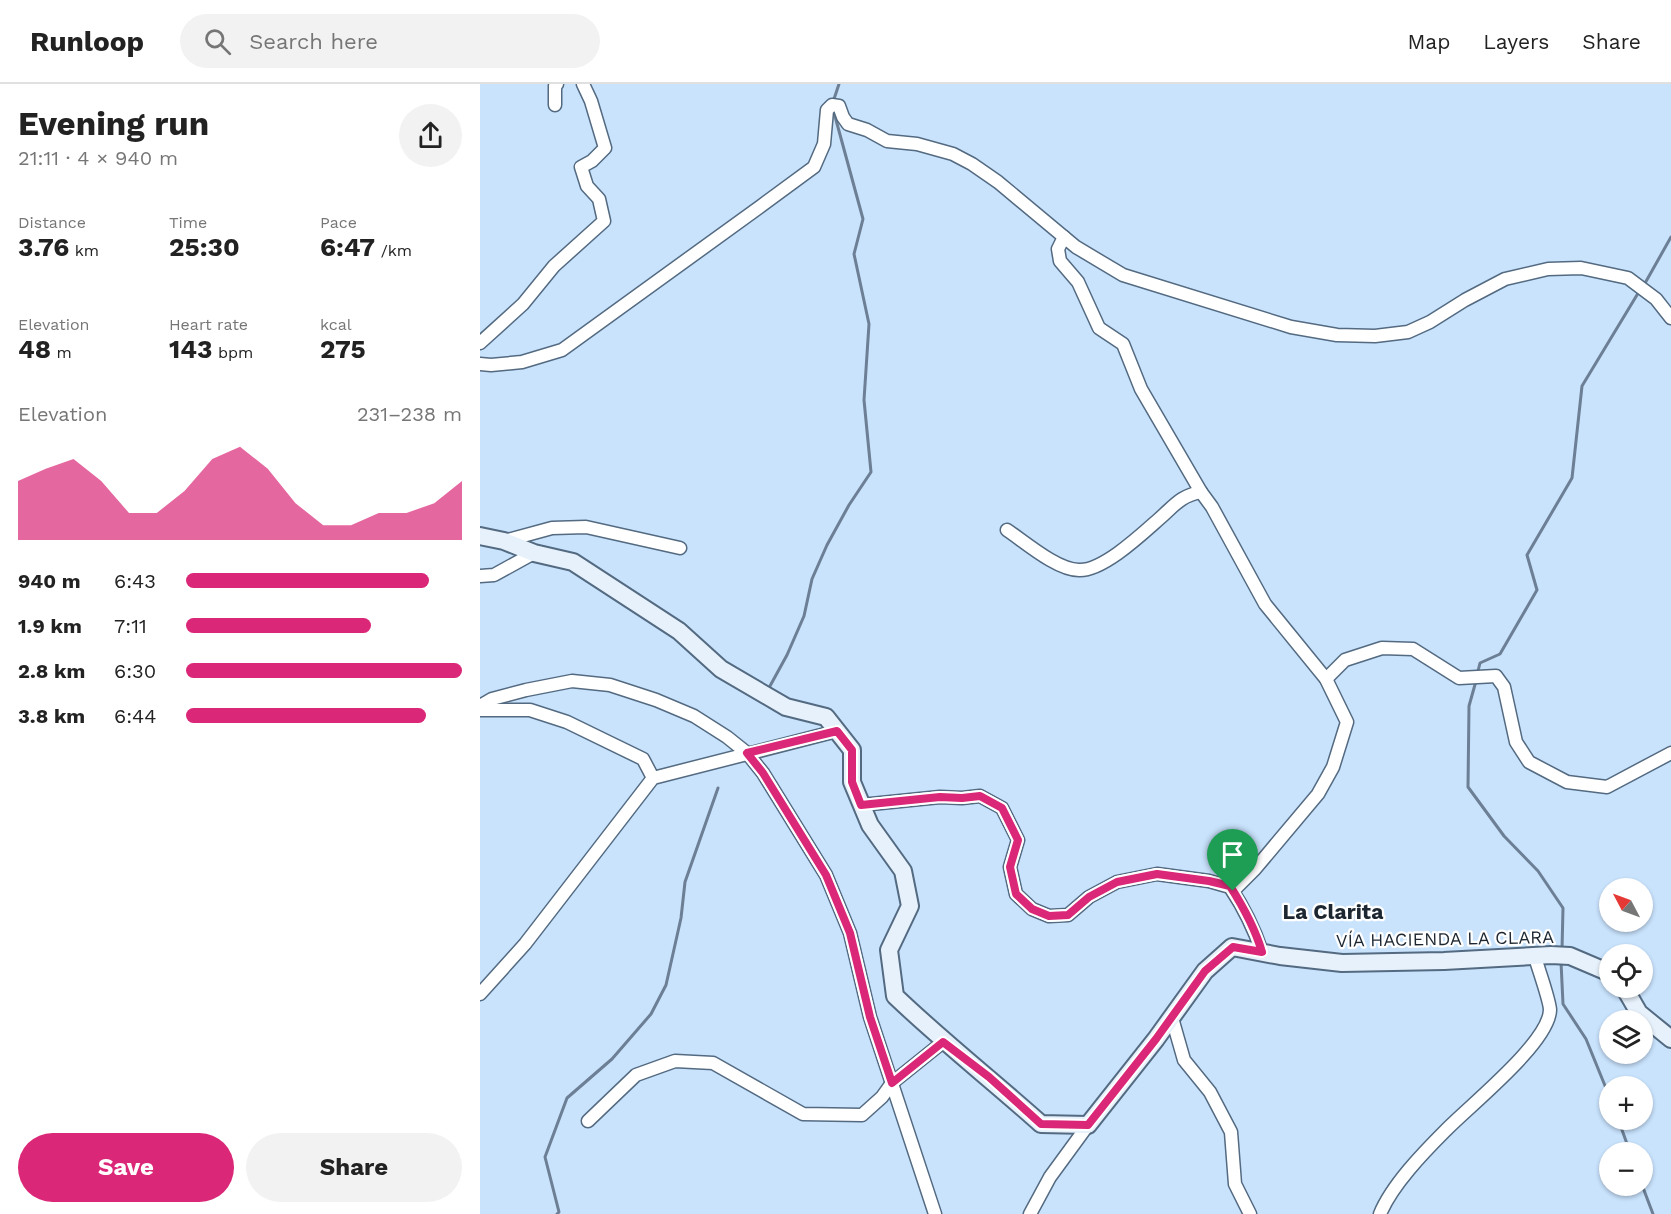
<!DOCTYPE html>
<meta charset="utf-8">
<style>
:root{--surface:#fff;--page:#f2f2f2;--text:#222;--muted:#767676;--line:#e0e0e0;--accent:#db2777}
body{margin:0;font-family:"Work Sans",sans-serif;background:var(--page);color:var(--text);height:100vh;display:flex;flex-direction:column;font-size:22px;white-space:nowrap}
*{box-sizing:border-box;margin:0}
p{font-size:20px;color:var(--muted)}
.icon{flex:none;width:33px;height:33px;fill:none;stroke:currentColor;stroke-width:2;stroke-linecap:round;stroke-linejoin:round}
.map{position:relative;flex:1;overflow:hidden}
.details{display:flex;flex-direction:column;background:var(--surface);width:480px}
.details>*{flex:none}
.needle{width:39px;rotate:311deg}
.controls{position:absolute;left:1119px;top:794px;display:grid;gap:12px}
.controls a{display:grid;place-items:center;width:54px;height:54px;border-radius:50%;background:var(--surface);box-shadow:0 2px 4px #0004;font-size:30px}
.pin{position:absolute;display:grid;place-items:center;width:51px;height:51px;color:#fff;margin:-62px -26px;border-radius:50% 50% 50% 0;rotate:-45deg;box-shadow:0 0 6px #0007}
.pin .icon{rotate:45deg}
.round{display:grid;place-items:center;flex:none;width:63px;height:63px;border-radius:32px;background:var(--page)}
.headline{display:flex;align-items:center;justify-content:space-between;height:102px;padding:0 18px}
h1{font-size:33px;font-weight:700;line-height:45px}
.stats{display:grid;grid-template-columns:repeat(3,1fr);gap:9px;height:102px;padding:6px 18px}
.stats div{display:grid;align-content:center}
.stats b{font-size:26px;font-weight:700}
.stats small{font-size:16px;font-weight:400}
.stats p{font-size:16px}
.chart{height:168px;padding:12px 18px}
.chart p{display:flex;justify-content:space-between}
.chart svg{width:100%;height:108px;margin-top:6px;fill:var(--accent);opacity:.7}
.cta{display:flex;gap:12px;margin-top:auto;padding:12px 18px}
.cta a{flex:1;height:69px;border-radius:36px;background:var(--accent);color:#fff;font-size:24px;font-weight:700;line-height:69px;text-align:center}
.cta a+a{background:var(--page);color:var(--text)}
ul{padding:0 18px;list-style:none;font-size:20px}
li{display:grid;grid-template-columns:96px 72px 1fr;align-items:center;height:45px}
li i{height:15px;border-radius:8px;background:var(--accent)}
header{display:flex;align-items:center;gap:36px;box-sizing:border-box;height:84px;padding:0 30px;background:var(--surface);border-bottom:2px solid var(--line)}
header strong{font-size:28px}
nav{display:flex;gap:33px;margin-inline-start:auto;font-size:21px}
.search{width:420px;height:54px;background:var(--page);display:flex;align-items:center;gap:15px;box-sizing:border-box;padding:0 21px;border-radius:33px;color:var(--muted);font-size:22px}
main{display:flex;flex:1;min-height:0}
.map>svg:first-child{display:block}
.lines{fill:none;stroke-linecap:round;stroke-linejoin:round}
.stream{stroke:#6c7f94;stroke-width:3}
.street-casing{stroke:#536a81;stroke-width:15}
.secondary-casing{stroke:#536a81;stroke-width:20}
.street{stroke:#fff;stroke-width:12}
.secondary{stroke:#e6f1fb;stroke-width:16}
.route-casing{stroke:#fff;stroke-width:12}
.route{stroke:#db2777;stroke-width:8}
.labels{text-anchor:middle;stroke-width:4.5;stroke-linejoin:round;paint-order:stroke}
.street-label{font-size:18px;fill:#1d2731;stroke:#fff}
.quarter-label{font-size:21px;font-weight:bold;fill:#1d2731;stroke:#fff}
</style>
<header>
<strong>Runloop</strong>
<div class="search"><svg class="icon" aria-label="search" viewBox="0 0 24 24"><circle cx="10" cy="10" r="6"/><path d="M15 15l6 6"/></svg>Search here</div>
<nav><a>Map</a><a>Layers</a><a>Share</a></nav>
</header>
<main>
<section class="details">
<div class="headline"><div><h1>Evening run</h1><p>21:11 · 4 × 940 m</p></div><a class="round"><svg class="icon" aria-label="share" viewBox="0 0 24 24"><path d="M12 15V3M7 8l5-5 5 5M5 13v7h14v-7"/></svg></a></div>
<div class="stats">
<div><p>Distance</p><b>3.76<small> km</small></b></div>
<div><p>Time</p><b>25:30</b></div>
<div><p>Pace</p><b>6:47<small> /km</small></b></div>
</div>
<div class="stats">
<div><p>Elevation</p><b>48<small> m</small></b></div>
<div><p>Heart rate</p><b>143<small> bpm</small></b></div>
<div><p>kcal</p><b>275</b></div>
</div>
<div class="chart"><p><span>Elevation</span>231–238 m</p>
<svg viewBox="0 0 160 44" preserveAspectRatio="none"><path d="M0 44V20L10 15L20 11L30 20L40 33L50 33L60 24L70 11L80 6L90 15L100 29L110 38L120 38L130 33L140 33L150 29L160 20V44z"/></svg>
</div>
<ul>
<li><b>940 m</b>6:43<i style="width:88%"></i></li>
<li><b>1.9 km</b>7:11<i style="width:67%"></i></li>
<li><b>2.8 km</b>6:30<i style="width:100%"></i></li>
<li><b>3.8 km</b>6:44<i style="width:87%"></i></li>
</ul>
<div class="cta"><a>Save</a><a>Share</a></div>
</section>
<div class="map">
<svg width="1191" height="1130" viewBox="0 0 1191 1130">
<rect width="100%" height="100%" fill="#c9e3fd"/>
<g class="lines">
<g class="stream">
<polyline points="353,18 359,0"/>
<polyline points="1164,201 1191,153"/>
<polyline points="997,591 1000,579 1020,570 1057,506 1047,471 1092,394 1102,302 1160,206"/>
<polyline points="996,597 989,622 988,703 1024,752 1058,787 1083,824 1082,866"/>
<polyline points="290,602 307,571 324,532 332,495 347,461 369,421 391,388 384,316 389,240 374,170 383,135 353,25"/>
<polyline points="1081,878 1083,920 1106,955 1130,1014"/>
<polyline points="1138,1035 1150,1068"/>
<polyline points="1162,1101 1173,1130"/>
<polyline points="77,1130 79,1128 65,1073 87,1014 132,975 171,930 186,901 201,834 205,798 238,704"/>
</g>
<defs>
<g id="street">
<polyline points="75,21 75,2 77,0"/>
<polyline points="584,153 578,165 580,177 598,198 619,244 643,260 661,305 721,408 732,423 785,520 846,595 867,638 853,683 838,710 775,785 753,807"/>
<polyline points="0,259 43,220 74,182 124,137 119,115 107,102 101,83 112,77 125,64 111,17 103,0"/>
<polyline points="0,280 11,281 42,278 82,266 281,122 334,83 344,60 347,26 352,21 359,22 363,33 368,40 387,46 407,57 437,60 473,70 492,80 518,98 596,163 643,191 811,243 857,251 895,252 928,248 950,238 985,216 1025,195 1068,185 1101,184 1148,194 1176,215 1191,234"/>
<path d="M527 446C545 458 577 486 599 486 623 487 662 450 679 435 695 421 700 412 721 408"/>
<polyline points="24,457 72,444 106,443 200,464"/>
<polyline points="0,492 14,491 54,469"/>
<polyline points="846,595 865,576 902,564 933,565 979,594 1016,592 1024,603 1036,658 1049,678 1087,698 1127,703 1191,669"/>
<polyline points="0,622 12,615 46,606 92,597 130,601 176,616 214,632 247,653 267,669 283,689 346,791 370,849 390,933 455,1130"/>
<polyline points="0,626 50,626 87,638 163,675 173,694"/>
<path d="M381 721 460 713 482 714 500 712 522 724 538 756 530 783 536 810 552 825 569 832 588 831 609 813 637 798 677 790 729 797 750 803C764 824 774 844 782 868"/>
<polyline points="0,910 45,860 173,694 357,647"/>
<polyline points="692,934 704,976 730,1008 751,1048 755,1100 770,1130"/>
<polyline points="108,1037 156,991 195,977 233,979 323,1030 382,1031 402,1013 412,999 463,958"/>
<polyline points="550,1130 570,1093 608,1041"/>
<path d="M900 1130C912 1101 943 1069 965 1047 989 1022 1069 959 1070 926 1070 917 1058 884 1055 873"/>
</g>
<g id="secondary">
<path d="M0 452 24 457 54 469 93 478 199 547 241 585 306 623 346 633 372 666V698L390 741 423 787 430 822 409 866 415 912C462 957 513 997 561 1040L608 1041 676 955 725 887 752 863 800 872 862 879 964 877 1071 871 1090 872 1130 889"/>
<polyline points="1144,903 1159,929 1191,955"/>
</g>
</defs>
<use href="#street" class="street-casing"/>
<use href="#secondary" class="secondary-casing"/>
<use href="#street" class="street"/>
<use href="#secondary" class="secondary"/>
</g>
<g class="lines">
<defs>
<path id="route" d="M357 647 372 666V698L381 721 460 713 482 714 500 712 522 724 538 756 530 783 536 810 552 825 569 832 588 831 609 813 637 798 677 790 729 797 750 802C764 824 775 844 782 868L753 863 725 887 676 955 608 1041 561 1040 509 993 463 958 412 999 390 933 370 849 346 791 283 689 267 669Z"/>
</defs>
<use href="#route" class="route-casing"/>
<use href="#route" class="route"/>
</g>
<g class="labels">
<g class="street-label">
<text transform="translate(965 855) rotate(-1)" y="6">VÍA HACIENDA LA CLARA</text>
</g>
<g class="quarter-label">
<text x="853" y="835">La Clarita</text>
</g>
</g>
</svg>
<div class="controls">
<a><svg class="needle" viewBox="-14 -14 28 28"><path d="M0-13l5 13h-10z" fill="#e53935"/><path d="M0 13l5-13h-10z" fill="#767676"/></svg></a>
<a><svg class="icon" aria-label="locate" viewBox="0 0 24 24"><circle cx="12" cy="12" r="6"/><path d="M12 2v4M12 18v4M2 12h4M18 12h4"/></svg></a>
<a><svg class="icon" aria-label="layers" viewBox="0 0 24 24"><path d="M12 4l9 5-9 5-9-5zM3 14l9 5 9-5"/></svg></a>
<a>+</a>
<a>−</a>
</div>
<div class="pin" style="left:753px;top:807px;background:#1e9e55"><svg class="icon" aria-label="arrive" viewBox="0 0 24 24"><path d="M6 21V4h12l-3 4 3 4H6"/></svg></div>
</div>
</main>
